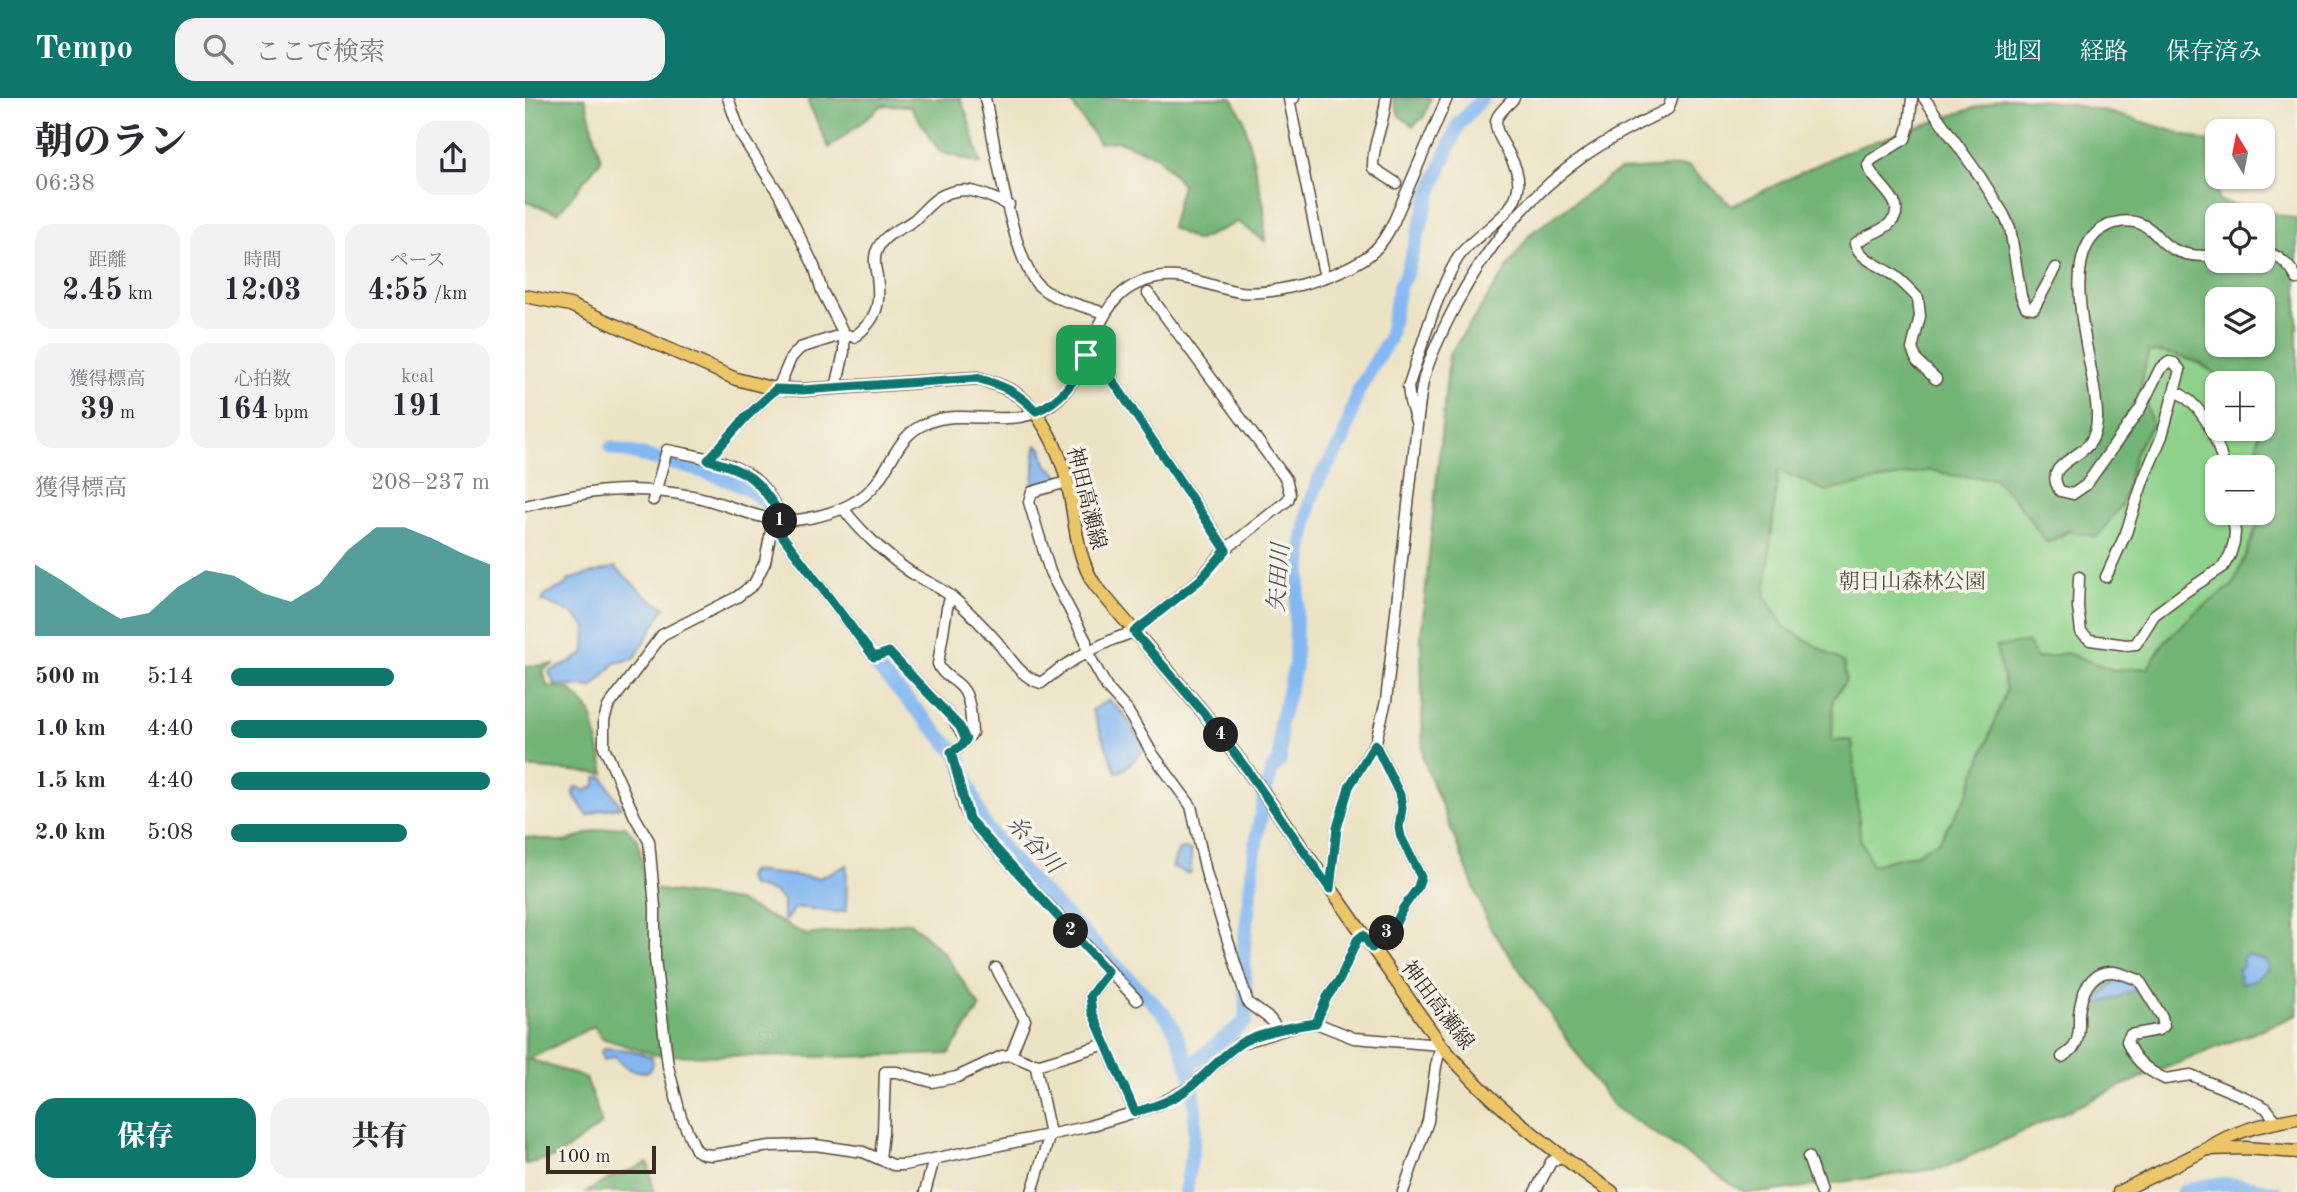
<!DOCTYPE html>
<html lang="ja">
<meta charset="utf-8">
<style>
:root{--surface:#fff;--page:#f2f2f3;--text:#2b2b33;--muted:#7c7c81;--accent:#0f766e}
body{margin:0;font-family:"Old Standard TT","Noto Serif JP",serif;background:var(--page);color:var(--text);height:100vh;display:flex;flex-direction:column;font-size:26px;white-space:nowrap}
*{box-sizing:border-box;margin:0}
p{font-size:23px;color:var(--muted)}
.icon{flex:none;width:38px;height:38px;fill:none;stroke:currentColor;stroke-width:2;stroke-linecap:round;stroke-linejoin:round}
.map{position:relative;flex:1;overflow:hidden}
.side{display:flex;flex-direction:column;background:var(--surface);width:525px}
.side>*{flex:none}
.needle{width:46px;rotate:350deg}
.buttons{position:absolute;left:1680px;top:21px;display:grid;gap:14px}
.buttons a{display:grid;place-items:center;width:70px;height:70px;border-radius:14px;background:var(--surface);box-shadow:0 2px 5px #0004;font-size:35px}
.scale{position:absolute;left:21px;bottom:18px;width:110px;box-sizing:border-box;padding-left:7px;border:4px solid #3b2a1e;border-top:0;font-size:19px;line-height:24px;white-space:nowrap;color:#3b2a1e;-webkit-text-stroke:5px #f7f3e8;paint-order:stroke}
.pin{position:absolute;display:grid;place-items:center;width:60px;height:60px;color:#fff;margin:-30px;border-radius:14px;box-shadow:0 4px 10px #0006}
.km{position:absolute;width:35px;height:35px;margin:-18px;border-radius:50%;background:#222;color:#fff;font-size:19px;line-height:35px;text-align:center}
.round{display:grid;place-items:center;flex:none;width:74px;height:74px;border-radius:21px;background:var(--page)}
.head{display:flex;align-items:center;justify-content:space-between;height:119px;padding:0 35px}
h1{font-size:38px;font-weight:800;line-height:52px}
.stats{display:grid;grid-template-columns:repeat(3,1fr);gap:10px;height:119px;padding:7px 35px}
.stats div{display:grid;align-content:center;border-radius:18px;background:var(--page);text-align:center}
.stats b{font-size:30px;font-weight:800}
.stats small{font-size:19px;font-weight:400}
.stats p{font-size:19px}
.chart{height:196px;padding:14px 35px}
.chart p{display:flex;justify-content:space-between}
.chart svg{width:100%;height:126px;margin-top:7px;fill:var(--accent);opacity:.7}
.primary-button{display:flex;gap:14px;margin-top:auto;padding:14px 35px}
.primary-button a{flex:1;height:80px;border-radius:21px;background:var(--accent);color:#fff;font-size:28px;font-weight:800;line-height:80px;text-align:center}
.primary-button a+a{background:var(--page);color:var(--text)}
ul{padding:0 35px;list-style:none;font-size:23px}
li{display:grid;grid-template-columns:112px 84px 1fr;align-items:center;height:52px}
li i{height:18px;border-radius:9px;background:var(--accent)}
header{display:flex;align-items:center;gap:42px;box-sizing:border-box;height:98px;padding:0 35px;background:var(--accent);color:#fff}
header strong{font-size:33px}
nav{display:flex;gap:38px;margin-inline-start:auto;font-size:24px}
.search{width:490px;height:63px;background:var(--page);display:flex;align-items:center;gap:18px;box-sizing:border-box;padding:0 24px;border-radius:21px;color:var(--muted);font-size:26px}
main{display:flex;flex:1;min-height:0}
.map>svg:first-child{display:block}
.green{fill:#8dd18a;stroke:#647e54;stroke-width:2}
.forest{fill:#72b376;stroke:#566e4a;stroke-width:2;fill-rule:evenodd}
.water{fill:#83b7f1;stroke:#5f7088;stroke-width:2}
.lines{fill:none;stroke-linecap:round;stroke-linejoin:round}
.river{stroke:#83b7f1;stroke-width:14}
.minor-casing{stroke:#564637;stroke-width:13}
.major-casing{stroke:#564637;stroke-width:15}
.minor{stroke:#fff;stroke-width:10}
.major{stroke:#edc569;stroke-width:12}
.route-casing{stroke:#fff;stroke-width:14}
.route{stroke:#0f766e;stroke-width:9}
.labels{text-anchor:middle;stroke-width:7;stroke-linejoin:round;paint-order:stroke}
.street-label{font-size:21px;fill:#3b2a1e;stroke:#f7f3e8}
.park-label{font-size:21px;fill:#505439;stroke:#f7f3e8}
.water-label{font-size:23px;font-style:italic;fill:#51545d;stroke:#f7f3e8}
</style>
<header>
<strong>Tempo</strong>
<div class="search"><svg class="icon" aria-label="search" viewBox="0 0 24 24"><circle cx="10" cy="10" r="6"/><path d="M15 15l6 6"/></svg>ここで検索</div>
<nav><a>地図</a><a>経路</a><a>保存済み</a></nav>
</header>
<main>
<section class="side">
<div class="head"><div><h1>朝のラン</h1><p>06:38</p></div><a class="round"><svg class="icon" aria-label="share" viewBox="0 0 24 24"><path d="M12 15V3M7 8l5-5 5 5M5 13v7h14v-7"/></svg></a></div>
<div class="stats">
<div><p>距離</p><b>2.45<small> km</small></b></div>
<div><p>時間</p><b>12:03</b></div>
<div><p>ペース</p><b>4:55<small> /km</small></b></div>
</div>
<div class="stats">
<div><p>獲得標高</p><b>39<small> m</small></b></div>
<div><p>心拍数</p><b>164<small> bpm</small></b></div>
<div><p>kcal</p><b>191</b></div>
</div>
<div class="chart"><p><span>獲得標高</span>208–237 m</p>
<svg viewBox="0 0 160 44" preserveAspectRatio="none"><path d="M0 44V19L10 25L20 32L30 38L40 36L50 27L60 21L70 23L80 29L90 32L100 26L110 14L120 6L130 6L140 10L150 15L160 19V44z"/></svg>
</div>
<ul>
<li><b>500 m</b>5:14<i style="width:63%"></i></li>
<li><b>1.0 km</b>4:40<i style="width:99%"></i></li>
<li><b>1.5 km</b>4:40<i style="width:100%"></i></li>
<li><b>2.0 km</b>5:08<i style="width:68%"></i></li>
</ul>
<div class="primary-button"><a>保存</a><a>共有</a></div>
</section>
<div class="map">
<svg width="1772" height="1094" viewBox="0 0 1772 1094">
<rect width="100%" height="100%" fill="#f7f3e8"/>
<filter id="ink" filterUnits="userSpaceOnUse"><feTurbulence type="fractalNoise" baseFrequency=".0143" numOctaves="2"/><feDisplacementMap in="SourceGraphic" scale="14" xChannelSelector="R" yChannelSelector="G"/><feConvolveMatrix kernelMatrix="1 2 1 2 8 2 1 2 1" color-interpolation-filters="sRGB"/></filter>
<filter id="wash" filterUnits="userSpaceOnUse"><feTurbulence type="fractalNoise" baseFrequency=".00686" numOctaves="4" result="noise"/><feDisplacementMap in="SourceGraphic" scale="28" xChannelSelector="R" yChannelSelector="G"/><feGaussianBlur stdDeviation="1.57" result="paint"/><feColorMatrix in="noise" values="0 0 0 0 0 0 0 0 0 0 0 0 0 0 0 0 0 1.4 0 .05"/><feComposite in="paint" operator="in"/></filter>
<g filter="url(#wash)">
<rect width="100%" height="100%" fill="#ece3c5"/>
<path class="green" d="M1623 254C1658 253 1677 266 1704 285H1692V331H1734L1732 356 1735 369H1692V415H1737L1708 487 1671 514 1640 543 1623 570 1588 572 1541 555 1511 561 1481 592 1443 696 1414 743 1390 756 1347 767 1335 740 1327 642 1307 643 1308 601 1321 582 1319 565 1258 528 1240 498 1253 371 1301 393 1405 372 1431 378 1469 380 1490 401 1522 445 1597 406 1611 352 1627 326 1616 286Z"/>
<g class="forest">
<polygon points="0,0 60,0 76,62 33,115 0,104"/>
<polygon points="285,0 435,0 443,20 456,66 415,54 385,8 358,7 304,50 283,4"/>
<polygon points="543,0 707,0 718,19 739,108 740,143 713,124 672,143 646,130 657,86 632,58 593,43 574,45"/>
<polygon points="868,0 906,0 899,19 888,28 874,18"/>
<path d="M1478 0C1551 0 1623 25 1692 47L1693 103 1772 121V917L1601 986 1419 1070 1242 1094H1218L1087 1007 964 827 898 661 896 538 924 257 1005 136 1094 72 1163 68 1207 108 1319 54ZM1692 117H1738V163H1692ZM1692 201H1738V247H1692ZM1623 254H1637L1674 264 1704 285H1738V331H1734L1732 356 1735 369H1738L1740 390 1738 415 1708 487 1671 514 1640 543 1623 570 1588 572 1541 555 1512 561 1502 544 1471 549 1481 592 1443 696 1414 743 1390 756 1347 767 1335 740 1327 642 1307 643 1308 601 1321 582 1319 565 1258 528 1240 498 1253 372 1301 393 1405 372 1431 378 1469 380 1490 401 1522 445 1542 433 1572 439 1597 406 1611 352 1627 326 1616 286Z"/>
<polygon points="30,566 18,572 22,588 45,591 66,614 80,676 0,669 0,569"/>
<polygon points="100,728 113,742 120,790 212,803 282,837 385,824 419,855 455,909 424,956 310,959 131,957 76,940 69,928 4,961 61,980 77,1026 31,1059 0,1066 0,739 40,744 72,732"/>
<polygon points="123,1065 129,1094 61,1094 88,1079"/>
</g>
<g class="water">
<path d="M512 347 517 351 521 366 535 378 530 383 507 388C511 375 507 361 512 347Z"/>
<path d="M90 469 122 499 140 509 109 561 90 565 68 589 30 587 24 574C37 567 50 564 60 554L61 529 49 516 17 503 21 496 37 489 46 481Z"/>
<polygon points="584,602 599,616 621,651 598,672 591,674 567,612"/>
<polygon points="78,679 96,709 75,712 63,718 48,696 49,690 53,689 60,693 71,687 71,680"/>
<polygon points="654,751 666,752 666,773 664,776 647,769"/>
<path d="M322 767 321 813C303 817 288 808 269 810L260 823 258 820V803L249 794 226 788 222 780 225 773 294 780Z"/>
<polygon points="1722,856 1741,863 1744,870 1730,882 1716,885 1712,871 1716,871 1718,867 1717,861"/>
<polygon points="1597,882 1604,884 1614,891 1571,907 1571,904 1590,884"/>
<path d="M79 950C97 950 111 953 127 959L128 966 123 974C106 973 99 972 90 958L79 962 76 954Z"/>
</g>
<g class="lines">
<g class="river">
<path d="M86 350C125 360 210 376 238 402 245 408 248 421 252 430"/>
<path d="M338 549 358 576 434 658 457 722 464 733 494 770 641 918C663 952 674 999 669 1039 668 1058 662 1075 661 1094"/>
<polyline points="664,968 721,923 719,848 730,751 739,699 747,672 755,663 755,625 770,568 771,516 778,446 785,405 794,381 818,342 833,293 864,241 874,189 881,176 905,96 933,27 957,0"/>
<path d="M1658 1094C1688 1081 1721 1086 1751 1094"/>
</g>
</g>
</g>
<g filter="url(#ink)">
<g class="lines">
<defs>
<g id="minor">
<polyline points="203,0 216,37 254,96 289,168 297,193 319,236 319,254 311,290"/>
<path d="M460 0C469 40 487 162 514 188 531 203 553 206 573 213"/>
<polyline points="769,0 764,1 798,171"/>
<path d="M861 0C860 24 847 45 848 70L871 85"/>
<path d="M1387 0 1384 28 1380 41 1346 62 1343 67C1347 86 1389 106 1363 127 1353 135 1340 137 1330 146 1335 161 1356 168 1368 177 1377 183 1385 192 1393 200L1395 218 1387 251 1392 263 1411 281"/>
<polyline points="1399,0 1456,80 1479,117 1485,130 1496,198 1501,209 1509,210 1531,170"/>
<path d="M1738 153C1754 157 1764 166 1772 181"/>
<polyline points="623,195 761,381 765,396 763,402 701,451 675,481 609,534 589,541 562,554 583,591 602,612 627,655 666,708 682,778 723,905 745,921 754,933"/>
<polyline points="558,254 582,274 701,451"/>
<path d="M1650 293C1679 307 1692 340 1699 369"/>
<path d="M891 324 885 304 883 289C898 246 909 202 931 163 946 137 984 123 992 95 1001 66 964 37 972 20 975 13 984 6 989 0"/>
<path d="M183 362 221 319 254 288 266 260 275 250 319 236 329 239C352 222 356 207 352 178 350 170 348 160 352 152 359 135 376 132 389 122 397 115 404 106 413 100 438 84 459 96 484 107"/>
<path d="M128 402 142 352C171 358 213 363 235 386 245 396 252 411 260 423"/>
<path d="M0 408C62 393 102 386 167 398 207 405 241 430 284 420 310 415 336 406 352 384 368 363 375 335 402 325 445 307 491 338 533 301 576 263 564 191 632 180 662 174 686 190 715 194 749 198 811 179 840 160 854 151 862 137 869 123L922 0"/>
<path d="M318 410C333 431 360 456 381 471 394 481 410 486 423 496 438 507 453 523 466 537 483 554 491 577 516 585L537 569 562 554 561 543 525 474 504 404 507 394 542 384"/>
<polyline points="248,423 240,464 229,486 212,499 137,537 83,609 79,622 79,649 110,719 124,743 130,809 130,861 143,968 156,1019 171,1052 178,1056 187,1057 245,1048 290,1047 338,1054 368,1067 379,1067 561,1029 630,1008 664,990 713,946 772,928 791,925 829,940 916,947 911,968 903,1023 878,1094"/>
<polyline points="247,429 256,436 349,559 364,554 426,619 441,642"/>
<polyline points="1554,479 1553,509 1556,534 1565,542 1602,547 1611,546 1629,517 1660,494 1698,469 1705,457 1709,444 1710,434 1707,415"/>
<path d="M1581 479 1601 435 1619 380 1637 338 1655 272 1649 265 1644 264 1635 271 1615 311 1561 387 1548 396 1535 393C1518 367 1552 362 1564 346 1569 340 1572 329 1572 321 1574 275 1528 162 1577 131 1592 121 1612 120 1626 132 1633 138 1638 146 1646 150 1660 158 1677 159 1692 157"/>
<path d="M426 498 422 510 413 566C417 578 429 580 437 590 446 600 446 622 447 635L435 649 426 654 439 708 444 721 452 731 612 902"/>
<path d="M805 791 812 730 824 689 851 643 861 603 892 327C894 313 895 298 898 284 902 265 911 248 919 230 952 161 996 102 1059 58 1085 40 1114 25 1143 11L1147 0"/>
<polyline points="847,850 870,826 878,810 893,789 896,779 876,739 874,729 877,710 875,697 850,645"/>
<polyline points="471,870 500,922 486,957"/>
<polyline points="583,874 565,898 567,914 610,1015"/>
<polyline points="791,925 802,899 815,881 832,842 838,837"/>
<path d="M1537 959C1541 956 1546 953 1549 949 1555 939 1554 927 1554 916 1556 897 1564 872 1588 874 1596 875 1606 879 1614 882L1637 919 1639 928 1633 932 1605 937 1602 943C1608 962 1623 973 1640 981L1666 977 1719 999 1741 1010 1752 1024"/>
<polyline points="1283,1059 1295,1094"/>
<polyline points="355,1061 358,1034 360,974 372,974 407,984 432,979 477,958 486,957 505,965 515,966 581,946"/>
<polyline points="400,1094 409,1061"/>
<polyline points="507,1094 525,1036 510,965"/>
<polyline points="1010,1094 1026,1064 1035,1059"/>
</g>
<g id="major">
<path d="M0 198 45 207 211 281 246 290 277 292 452 280C488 290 504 300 522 333 531 349 538 365 542 383 551 419 549 455 570 487L678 614 723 673 916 947C965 1005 1025 1052 1087 1094"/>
<polyline points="1683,1051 1721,1050 1772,1054"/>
<path d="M1594 1094 1682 1051C1709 1032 1741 1026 1772 1020"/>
</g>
</defs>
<use href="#minor" class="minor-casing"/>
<use href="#major" class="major-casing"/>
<use href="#minor" class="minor"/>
<use href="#major" class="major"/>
</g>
</g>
<g class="lines" filter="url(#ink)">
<defs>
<path id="route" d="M561 257 582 274 701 452 676 481 609 534 678 614 723 673 805 791 812 730 824 689 850 646 875 697 877 710 874 729 876 739 896 779 893 789 878 810 870 827 847 850 838 837 832 842 815 881 802 899 791 925C770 928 730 935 713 947 695 959 681 977 664 990 649 1002 628 1009 610 1014L567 914 565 898 583 874 444 721 426 654 435 649 441 642 435 629 364 554 349 559 256 436 247 429 248 422 260 423C234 385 230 374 183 362L221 319 251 291 277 292 452 280C479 288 491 293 511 313 537 303 551 282 561 257Z"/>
</defs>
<use href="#route" class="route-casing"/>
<use href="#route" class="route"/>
</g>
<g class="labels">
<g class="street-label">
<text transform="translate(562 400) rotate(76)" y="7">神田高瀬線</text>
<text transform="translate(913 907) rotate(53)" y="7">神田高瀬線</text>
</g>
<g class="park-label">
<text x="1387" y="490">朝日山森林公園</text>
</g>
<g class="water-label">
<text transform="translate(753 480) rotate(-86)" y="8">矢田川</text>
<text transform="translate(510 746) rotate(47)" y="8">糸谷川</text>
</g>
</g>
</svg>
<div class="buttons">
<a><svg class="needle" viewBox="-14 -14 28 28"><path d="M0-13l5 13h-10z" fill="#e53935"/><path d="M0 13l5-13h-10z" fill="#7c7c81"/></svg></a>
<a><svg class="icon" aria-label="locate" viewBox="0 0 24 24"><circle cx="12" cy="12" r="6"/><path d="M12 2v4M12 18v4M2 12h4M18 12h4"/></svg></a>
<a><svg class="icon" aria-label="layers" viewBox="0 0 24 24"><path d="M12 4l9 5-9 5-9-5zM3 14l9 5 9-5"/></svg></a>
<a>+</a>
<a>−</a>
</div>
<div class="scale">100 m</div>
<div class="pin" style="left:561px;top:257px;background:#1e9e55"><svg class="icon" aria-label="arrive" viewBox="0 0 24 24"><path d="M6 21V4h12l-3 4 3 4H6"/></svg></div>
<b class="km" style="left:255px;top:423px">1</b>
<b class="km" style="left:546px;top:833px">2</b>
<b class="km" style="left:862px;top:835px">3</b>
<b class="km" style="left:696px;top:637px">4</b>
</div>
</main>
